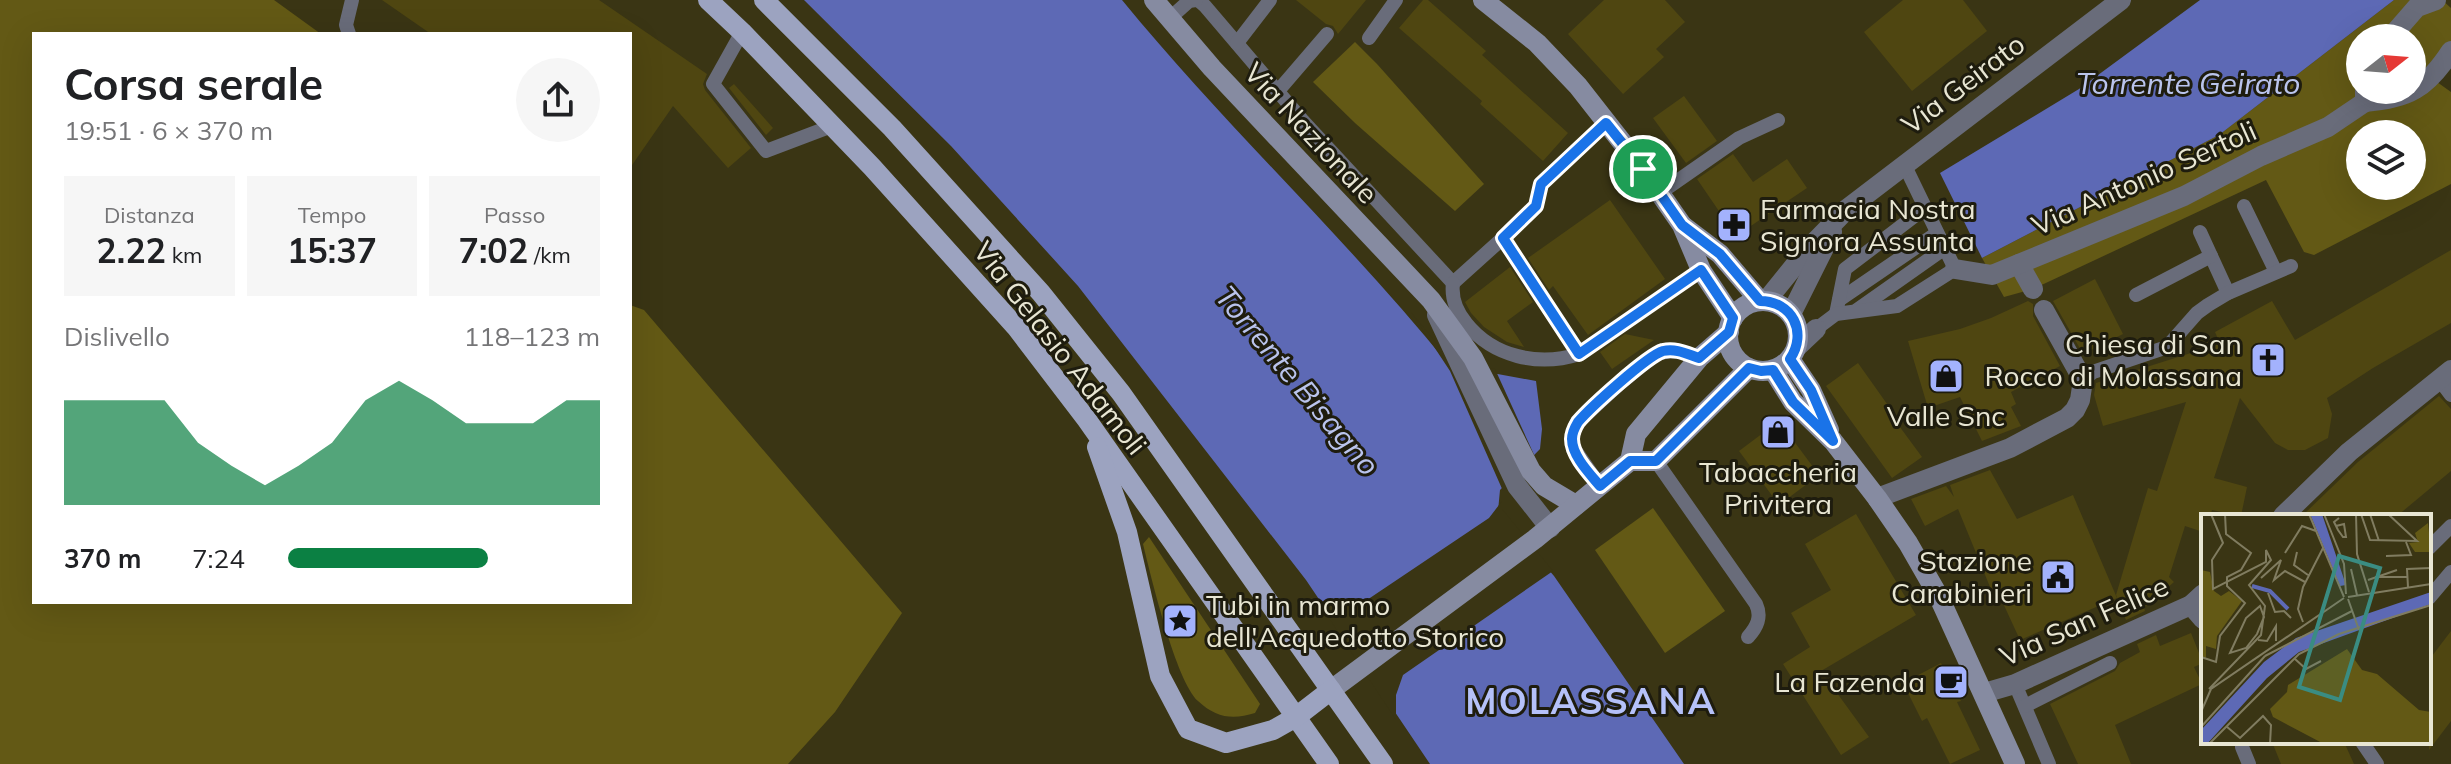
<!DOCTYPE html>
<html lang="it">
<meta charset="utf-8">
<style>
:root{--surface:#fff;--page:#f6f6f6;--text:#202124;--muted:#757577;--accent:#0b8043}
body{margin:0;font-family:Mulish,sans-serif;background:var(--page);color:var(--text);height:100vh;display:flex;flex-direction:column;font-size:30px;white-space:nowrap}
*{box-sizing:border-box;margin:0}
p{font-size:26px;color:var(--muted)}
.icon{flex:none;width:44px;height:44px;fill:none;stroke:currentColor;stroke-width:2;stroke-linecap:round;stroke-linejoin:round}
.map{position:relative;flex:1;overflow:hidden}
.side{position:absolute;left:32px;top:32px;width:600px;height:572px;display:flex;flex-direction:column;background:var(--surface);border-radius:0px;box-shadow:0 8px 32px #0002}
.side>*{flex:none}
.needle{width:52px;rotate:73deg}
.tools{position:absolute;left:2346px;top:24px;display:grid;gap:16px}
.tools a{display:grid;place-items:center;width:80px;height:80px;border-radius:50%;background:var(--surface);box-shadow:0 8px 32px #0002;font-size:40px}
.pin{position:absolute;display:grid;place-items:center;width:68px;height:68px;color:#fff;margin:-34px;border:4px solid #fff;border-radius:50%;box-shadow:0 2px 8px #0007}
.round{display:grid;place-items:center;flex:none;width:84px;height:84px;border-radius:42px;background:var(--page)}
.headline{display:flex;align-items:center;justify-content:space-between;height:136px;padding:0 32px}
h1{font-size:44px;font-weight:700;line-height:60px}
.stats{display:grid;grid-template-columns:repeat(3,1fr);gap:12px;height:136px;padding:8px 32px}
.stats div{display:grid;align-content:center;border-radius:0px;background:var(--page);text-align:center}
.stats b{font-size:34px;font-weight:700}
.stats small{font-size:22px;font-weight:400}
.stats p{font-size:22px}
.chart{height:224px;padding:16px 32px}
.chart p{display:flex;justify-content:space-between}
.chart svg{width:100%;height:144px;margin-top:8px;fill:var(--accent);opacity:.7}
ul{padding:0 32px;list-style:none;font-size:26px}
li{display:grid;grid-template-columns:128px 96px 1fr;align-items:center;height:60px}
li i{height:20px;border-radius:10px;background:var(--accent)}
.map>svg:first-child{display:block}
.green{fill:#635915;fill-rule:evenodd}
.water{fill:#5d69b5}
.pier{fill:#3a3514}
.building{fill:#4f4611}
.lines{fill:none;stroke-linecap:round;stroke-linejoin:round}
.service{stroke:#696c7a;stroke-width:14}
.pedestrian{stroke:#696c7a;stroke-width:20}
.minor{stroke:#696c7a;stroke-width:20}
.tertiary{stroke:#696c7a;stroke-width:20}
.secondary{stroke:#868ba1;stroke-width:20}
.primary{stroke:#9ca3c0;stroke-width:20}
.route-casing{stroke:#fff;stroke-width:16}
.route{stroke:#1a73e8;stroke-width:10}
.labels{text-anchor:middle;stroke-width:6;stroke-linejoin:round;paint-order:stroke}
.street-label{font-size:28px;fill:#e8e6d3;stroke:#1e1c0e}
.poi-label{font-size:28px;fill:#e8e6d3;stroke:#1e1c0e;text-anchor:end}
.water-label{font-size:30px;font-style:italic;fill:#bac4ed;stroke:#1e1c0e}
.district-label{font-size:36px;font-weight:bold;letter-spacing:2px;fill:#b5c1f9;stroke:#1e1c0e}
.inset-river{fill:none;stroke:#5d69b5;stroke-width:4}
.inset-road{fill:none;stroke:#807c60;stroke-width:2}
.view{fill:#3a8c82;fill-opacity:0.15;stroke:#3a8c82;stroke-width:4}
.inset-edge{fill:none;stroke:#e8e6d3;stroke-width:4}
</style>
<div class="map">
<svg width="2451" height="764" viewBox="0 0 2451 764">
<rect width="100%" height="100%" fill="#3a3514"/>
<g class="green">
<polygon points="0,0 274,0 321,34 34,34 34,602 630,602 630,305 644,310 902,613 835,712 788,764 0,764"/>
<path d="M2394 0H2442L2451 8V65L2437 82 2451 92V184L2314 255 2304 252 2266 180 2033 289 2004 297 1982 258 2219 135ZM2360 38H2412V90H2360ZM2360 134H2412V186H2360Z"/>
<polygon points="1355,42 1377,64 1484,184 1455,211 1355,123 1313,82"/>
<polygon points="1653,508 1725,611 1665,653 1595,550"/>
<path d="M1149 537 1260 704 1255 713C1233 720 1216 718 1198 701 1176 681 1151 577 1143 544Z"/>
</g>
<g class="water">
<path d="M804 0H1122C1226 127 1346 238 1449 365L1536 381 1542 429 1540 449 1500 490 1498 511 1554 576 1684 764H1430L1306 580 1078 286 951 146Z"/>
<polygon points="2200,0 2394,0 2219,135 1982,258 1940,173 2079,89"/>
</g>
<g class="pier">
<polygon points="1411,312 1451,361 1495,369 1536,459 1503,491 1450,371"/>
<polygon points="1502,501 1502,509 1553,571 1403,675 1396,695 1396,720 1317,600 1339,605 1358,606 1489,518"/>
</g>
<g class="building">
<polygon points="382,0 599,0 707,74 703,84 705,90 751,148 728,168 673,106 630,168 630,34 431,34"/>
<polygon points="1296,0 1366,0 1338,34 1333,26 1326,24"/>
<polygon points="1423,0 1428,0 1486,51 1482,55 1568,133 1543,161 1480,104 1482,101 1399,28"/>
<polygon points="1604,0 1665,0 1685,22 1656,49 1664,57 1623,94 1568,34"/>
<polygon points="1903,0 1963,0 1987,31 1912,91 1864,32"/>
<polygon points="734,84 773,128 766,135 729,88"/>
<polygon points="1684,96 1717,141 1686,163 1653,118"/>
<polygon points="1733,154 1753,182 1787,159 1807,188 1736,236 1697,179"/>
<polygon points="1610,200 1665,279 1588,335 1553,286 1549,290 1528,258"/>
<polygon points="2451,250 2451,323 2373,368 2327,398 2332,414 2328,438 2305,450 2288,450 2275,443 2240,398 2214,478 2247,487 2241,516 2212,510 2210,516 2203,516 2203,532 2185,526 2169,577 2174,582 2144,608 2145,611 2126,620 2116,595 2148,488 2157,491 2186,402 2103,426 2094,395 2096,383 2194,352 2218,339 2215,332 2272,301 2295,340"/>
<polygon points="1510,267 1533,302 1507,321 1524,347 1507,342 1484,327 1471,313 1465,302"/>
<polygon points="2095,279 2123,334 2083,354 2053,301"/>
<polygon points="2028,301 2033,304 2033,316 2060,366 2011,392 2016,404 2011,407 2021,426 1982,441 1960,397 1928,408 1908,341 1960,329 1991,318"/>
<polygon points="1625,334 1654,340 1612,369 1600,352"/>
<polygon points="1858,363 1897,418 1894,419 1922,457 1892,478 1826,386"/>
<polygon points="2439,396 2451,409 2451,471 2397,516 2302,516 2358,462"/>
<polygon points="1779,421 1819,475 1779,505 1739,451"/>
<polygon points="1990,470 2017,519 2073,495 2117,598 2020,640 2002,601 1997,604 1958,509 1925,526 1911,499 1946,486 1954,497 1950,485"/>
<polygon points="1856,514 1916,615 1821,671 1869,737 1841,755 1783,664 1810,647 1791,613 1831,590 1805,544"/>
<polygon points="2451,631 2451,721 2429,750 2429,660"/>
<polygon points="2191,633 2203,663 2194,667 2202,684 2115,725 2131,764 2078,764 2050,704 2115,671 2120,663 2140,652 2137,644 2156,635 2160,646"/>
<polygon points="1941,663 1961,701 1957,702 1980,750 1950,764 1927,718 1922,721 1903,683"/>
<polygon points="2272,742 2344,742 2354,764 2281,764"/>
</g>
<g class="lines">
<g class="service">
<polyline points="1198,0 1205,6 1303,121 1453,283 1503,238"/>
<polyline points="1170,18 1189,1 1196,0"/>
<polyline points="742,32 713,84 766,151 832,126"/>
<polyline points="349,34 346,25 352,0"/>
<polyline points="1369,38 1396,0"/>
<polyline points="1237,43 1270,0"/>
<polyline points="1278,91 1327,34"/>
<polyline points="1606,123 1541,184 1536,206 1503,238 1579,354 1701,270"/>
<polyline points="1660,193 1739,138 1778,120"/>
<polyline points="2244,206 2276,272"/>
<polyline points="2200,232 2228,293"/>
<path d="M1453 283C1451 299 1456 311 1466 323 1493 357 1539 367 1579 354"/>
<polyline points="2136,295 2211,256"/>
<polyline points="1839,300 1937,233"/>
<polyline points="1857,310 1945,248"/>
<polyline points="1836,314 1845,269 1925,208"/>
<polyline points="1816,329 1836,314 1897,306 1955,269 1904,164"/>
<polyline points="2439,379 2451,395"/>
<polyline points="2083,380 2093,372 2167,347 2197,313 2208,305 2228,293 2291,266"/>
<path d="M1656 461 1756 604C1762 617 1757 627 1748 637"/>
<polyline points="1600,486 1573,447 1572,438 1576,424 1618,385 1656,354 1676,350 1699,358"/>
<polyline points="2429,548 2451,526"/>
<polyline points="2429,598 2451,572"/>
<polyline points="2015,684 2049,764"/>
<polyline points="2025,706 2110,663"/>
<polyline points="2243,742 2242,747 2249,764"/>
<polyline points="2362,742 2377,764"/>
</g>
<g class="pedestrian">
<polyline points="2390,38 2417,7 2436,0"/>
<path d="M2365 102C2408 99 2427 88 2451 51"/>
<polyline points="2019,264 2033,289"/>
<polyline points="1955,269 1992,275 2184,196 2261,156 2328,127 2365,102 2365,90"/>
<polyline points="2044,310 2083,380"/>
</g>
<g class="minor">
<polyline points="1766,301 1808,249 1847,209 2121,0"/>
<polyline points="1791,314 1832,232"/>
<polyline points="1797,347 1816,329"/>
<polyline points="1877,498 2010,448 2067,418 2075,410 2080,400 2083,380"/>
<polyline points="2191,605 2203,619"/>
</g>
<g class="tertiary">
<polyline points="1437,315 1517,486 1550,528"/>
<polyline points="2283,516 2349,452 2451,370"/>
<polyline points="1984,693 2015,684 2191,605 2203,594"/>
</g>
<g class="secondary">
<polyline points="1154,0 1212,68 1431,300 1473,358 1531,471 1544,486 1576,505"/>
<polyline points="1483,0 1537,43 1578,86 1643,169 1682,225 1701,270 1733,318"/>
<polyline points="1683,226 1720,254 1760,301"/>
<circle cx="1763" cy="336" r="35"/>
<polyline points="1790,359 1811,390 1829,430"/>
<polyline points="1773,370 1793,402 1833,441 1877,498 1908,543 1939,597 2015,764"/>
<polyline points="1630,461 1656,461 1749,368"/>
<polyline points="1331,690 1535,539 1630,461 1636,434 1699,358 1729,332"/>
</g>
<g class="primary">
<polyline points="708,0 742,32 872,167 1016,327 1087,420 1329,764"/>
<polyline points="764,0 892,128 1041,293 1121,393 1383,764"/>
<polyline points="1097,447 1127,532 1160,676 1188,729 1226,743 1273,730 1296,717 1331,690"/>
</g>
</g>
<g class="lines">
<defs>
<path id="route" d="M1606 123 1643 169 1682 225 1720 254 1760 301C1792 301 1808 332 1790 359L1811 390 1833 441 1793 402 1773 370 1761 371 1749 368 1656 461H1630L1600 486C1590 474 1572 456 1572 439 1572 433 1575 427 1578 422 1591 407 1647 356 1663 351 1676 348 1687 354 1699 358L1729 332 1733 318 1701 270 1579 354 1503 238 1536 206 1541 184Z"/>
</defs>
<use href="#route" class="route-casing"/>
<use href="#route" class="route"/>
</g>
<defs>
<symbol id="pharmacy-square" viewBox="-11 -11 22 22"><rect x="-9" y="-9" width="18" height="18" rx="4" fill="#a3b2fd" stroke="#1e1c0e"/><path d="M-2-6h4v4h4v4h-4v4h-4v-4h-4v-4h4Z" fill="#111"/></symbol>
<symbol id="church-square" viewBox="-11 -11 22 22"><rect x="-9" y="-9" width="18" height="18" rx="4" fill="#a3b2fd" stroke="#1e1c0e"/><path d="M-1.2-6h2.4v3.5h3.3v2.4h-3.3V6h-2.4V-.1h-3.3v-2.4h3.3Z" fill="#111"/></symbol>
<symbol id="shop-square" viewBox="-11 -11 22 22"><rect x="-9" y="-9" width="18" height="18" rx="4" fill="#a3b2fd" stroke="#1e1c0e"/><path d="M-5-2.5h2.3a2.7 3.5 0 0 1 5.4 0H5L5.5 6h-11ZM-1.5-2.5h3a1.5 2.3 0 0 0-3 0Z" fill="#111"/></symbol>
<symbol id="civic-square" viewBox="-11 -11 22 22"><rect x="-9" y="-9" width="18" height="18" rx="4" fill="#a3b2fd" stroke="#1e1c0e"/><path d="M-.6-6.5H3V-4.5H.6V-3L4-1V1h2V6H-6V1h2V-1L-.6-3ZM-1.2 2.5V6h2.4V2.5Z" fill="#111"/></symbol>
<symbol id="sight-square" viewBox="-11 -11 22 22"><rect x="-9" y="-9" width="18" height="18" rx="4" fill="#a3b2fd" stroke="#1e1c0e"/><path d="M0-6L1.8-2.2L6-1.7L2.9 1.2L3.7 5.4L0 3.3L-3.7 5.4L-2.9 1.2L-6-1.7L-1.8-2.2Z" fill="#111"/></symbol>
<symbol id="cafe-square" viewBox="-11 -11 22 22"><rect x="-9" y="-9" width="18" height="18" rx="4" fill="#a3b2fd" stroke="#1e1c0e"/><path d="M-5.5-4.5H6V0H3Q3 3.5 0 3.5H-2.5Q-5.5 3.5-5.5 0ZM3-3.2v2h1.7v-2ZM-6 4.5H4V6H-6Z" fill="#111"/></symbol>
</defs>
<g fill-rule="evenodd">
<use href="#pharmacy-square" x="1714" y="205" width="40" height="40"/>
<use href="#church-square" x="2248" y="340" width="40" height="40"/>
<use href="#shop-square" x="1926" y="356" width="40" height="40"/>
<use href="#shop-square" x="1758" y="412" width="40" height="40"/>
<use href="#civic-square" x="2038" y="557" width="40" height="40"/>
<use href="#sight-square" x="1160" y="601" width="40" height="40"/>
<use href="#cafe-square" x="1931" y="662" width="40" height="40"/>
</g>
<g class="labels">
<g class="street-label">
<text transform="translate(1963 84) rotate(-37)" y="10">Via Geirato</text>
<text transform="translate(1311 133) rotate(47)" y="10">Via Nazionale</text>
<text transform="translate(2144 178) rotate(-24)" y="10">Via Antonio Sertoli</text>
<text transform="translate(1060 348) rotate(52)" y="10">Via Gelasio Adamoli</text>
<text transform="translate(2084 621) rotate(-24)" y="10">Via San Felice</text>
</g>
<g class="poi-label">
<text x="1760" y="219" text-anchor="start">Farmacia Nostra<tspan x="1760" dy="32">Signora Assunta</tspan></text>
<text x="2242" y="354">Chiesa di San<tspan x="2242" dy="32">Rocco di Molassana</tspan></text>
<text x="1946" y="426" text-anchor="middle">Valle Snc</text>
<text x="1778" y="482" text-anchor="middle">Tabaccheria<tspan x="1778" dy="32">Privitera</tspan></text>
<text x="2032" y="571">Stazione<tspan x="2032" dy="32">Carabinieri</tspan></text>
<text x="1206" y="615" text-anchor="start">Tubi in marmo<tspan x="1206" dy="32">dell'Acquedotto Storico</tspan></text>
<text x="1925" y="692">La Fazenda</text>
</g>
<g class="water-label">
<text x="2188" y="94">Torrente Geirato</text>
<text transform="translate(1297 381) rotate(50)" y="10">Torrente Bisagno</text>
</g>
<g class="district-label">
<text x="1591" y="714">MOLASSANA</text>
</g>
</g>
<g transform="translate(2201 514)">
<rect width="230" height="230" fill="#3a3514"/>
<path d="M227 9 230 38H214L208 29 217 28 214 19ZM0 56 9 58 13 77 20 82 28 77 41 87 16 122 15 135 5 132V144L0 142ZM146 135 161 156 176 160 218 196 230 198V230H123L72 203 69 195 86 178 87 171Z" fill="#635915"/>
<path d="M109 0H121L145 71 139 72ZM230 78V90L98 138 66 164 6 230H0V216L63 148 95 124Z" fill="#5d69b5"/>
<path class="inset-river" d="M51 72 69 77 87 95"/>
<path class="inset-road" d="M108 0 143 83M123 0 143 50 145 80M155 0 156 40 168 78M160 0 169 26 216 27 187 0M169 0 178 27M135 12 143 10 145 23H142L137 16 133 8 138 4M96 38 93 51 107 61M84 39 101 12 115 17M185 42 210 41 205 28M150 55 156 81M174 63H206M60 64 80 46 73 66 84 57 104 68M167 66 196 56M207 73 206 55 230 54M67 79 74 98 83 97 90 104M147 83 230 70M147 85 158 116M59 92 63 103 56 120 45 134 29 139 45 104ZM102 108 97 95 102 73 122 34M57 126 66 127 75 112V127M64 142 151 97M0 143 15 148 19 122 44 89 26 72V63L40 56 50 39 25 20 24 0M94 145 105 155 120 147M8 175 60 121 64 92 48 71 70 46 65 36V48L12 75 11 46 22 29 10 0M0 198 10 175 143 84M25 212 39 224 62 202 70 211 69 230M0 213 64 142M8 230 98 140 138 120 230 91"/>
<path class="view" d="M138 42 179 54 139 186 98 173Z"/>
<rect width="230" height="230" class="inset-edge"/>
</g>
</svg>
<div class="tools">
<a><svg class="needle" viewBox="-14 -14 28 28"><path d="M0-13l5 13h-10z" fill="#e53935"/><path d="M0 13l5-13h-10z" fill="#757577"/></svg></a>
<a><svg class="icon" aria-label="layers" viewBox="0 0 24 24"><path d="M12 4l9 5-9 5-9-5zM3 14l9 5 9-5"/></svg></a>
</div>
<div class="pin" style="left:1643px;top:169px;background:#1e9e55"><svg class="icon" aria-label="arrive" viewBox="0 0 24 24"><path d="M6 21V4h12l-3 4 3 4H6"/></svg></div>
<section class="side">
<div class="headline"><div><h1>Corsa serale</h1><p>19:51 · 6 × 370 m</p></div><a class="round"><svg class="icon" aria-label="share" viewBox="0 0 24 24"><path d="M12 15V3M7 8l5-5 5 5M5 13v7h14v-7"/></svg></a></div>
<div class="stats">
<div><p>Distanza</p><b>2.22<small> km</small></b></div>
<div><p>Tempo</p><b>15:37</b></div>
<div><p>Passo</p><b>7:02<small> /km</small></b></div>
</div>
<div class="chart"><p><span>Dislivello</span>118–123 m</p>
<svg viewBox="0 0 160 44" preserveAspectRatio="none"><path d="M0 44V12L10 12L20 12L30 12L40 25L50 32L60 38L70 32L80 25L90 12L100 6L110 12L120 19L130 19L140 19L150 12L160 12V44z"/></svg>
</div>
<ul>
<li><b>370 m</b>7:24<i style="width:64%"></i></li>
</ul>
</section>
</div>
